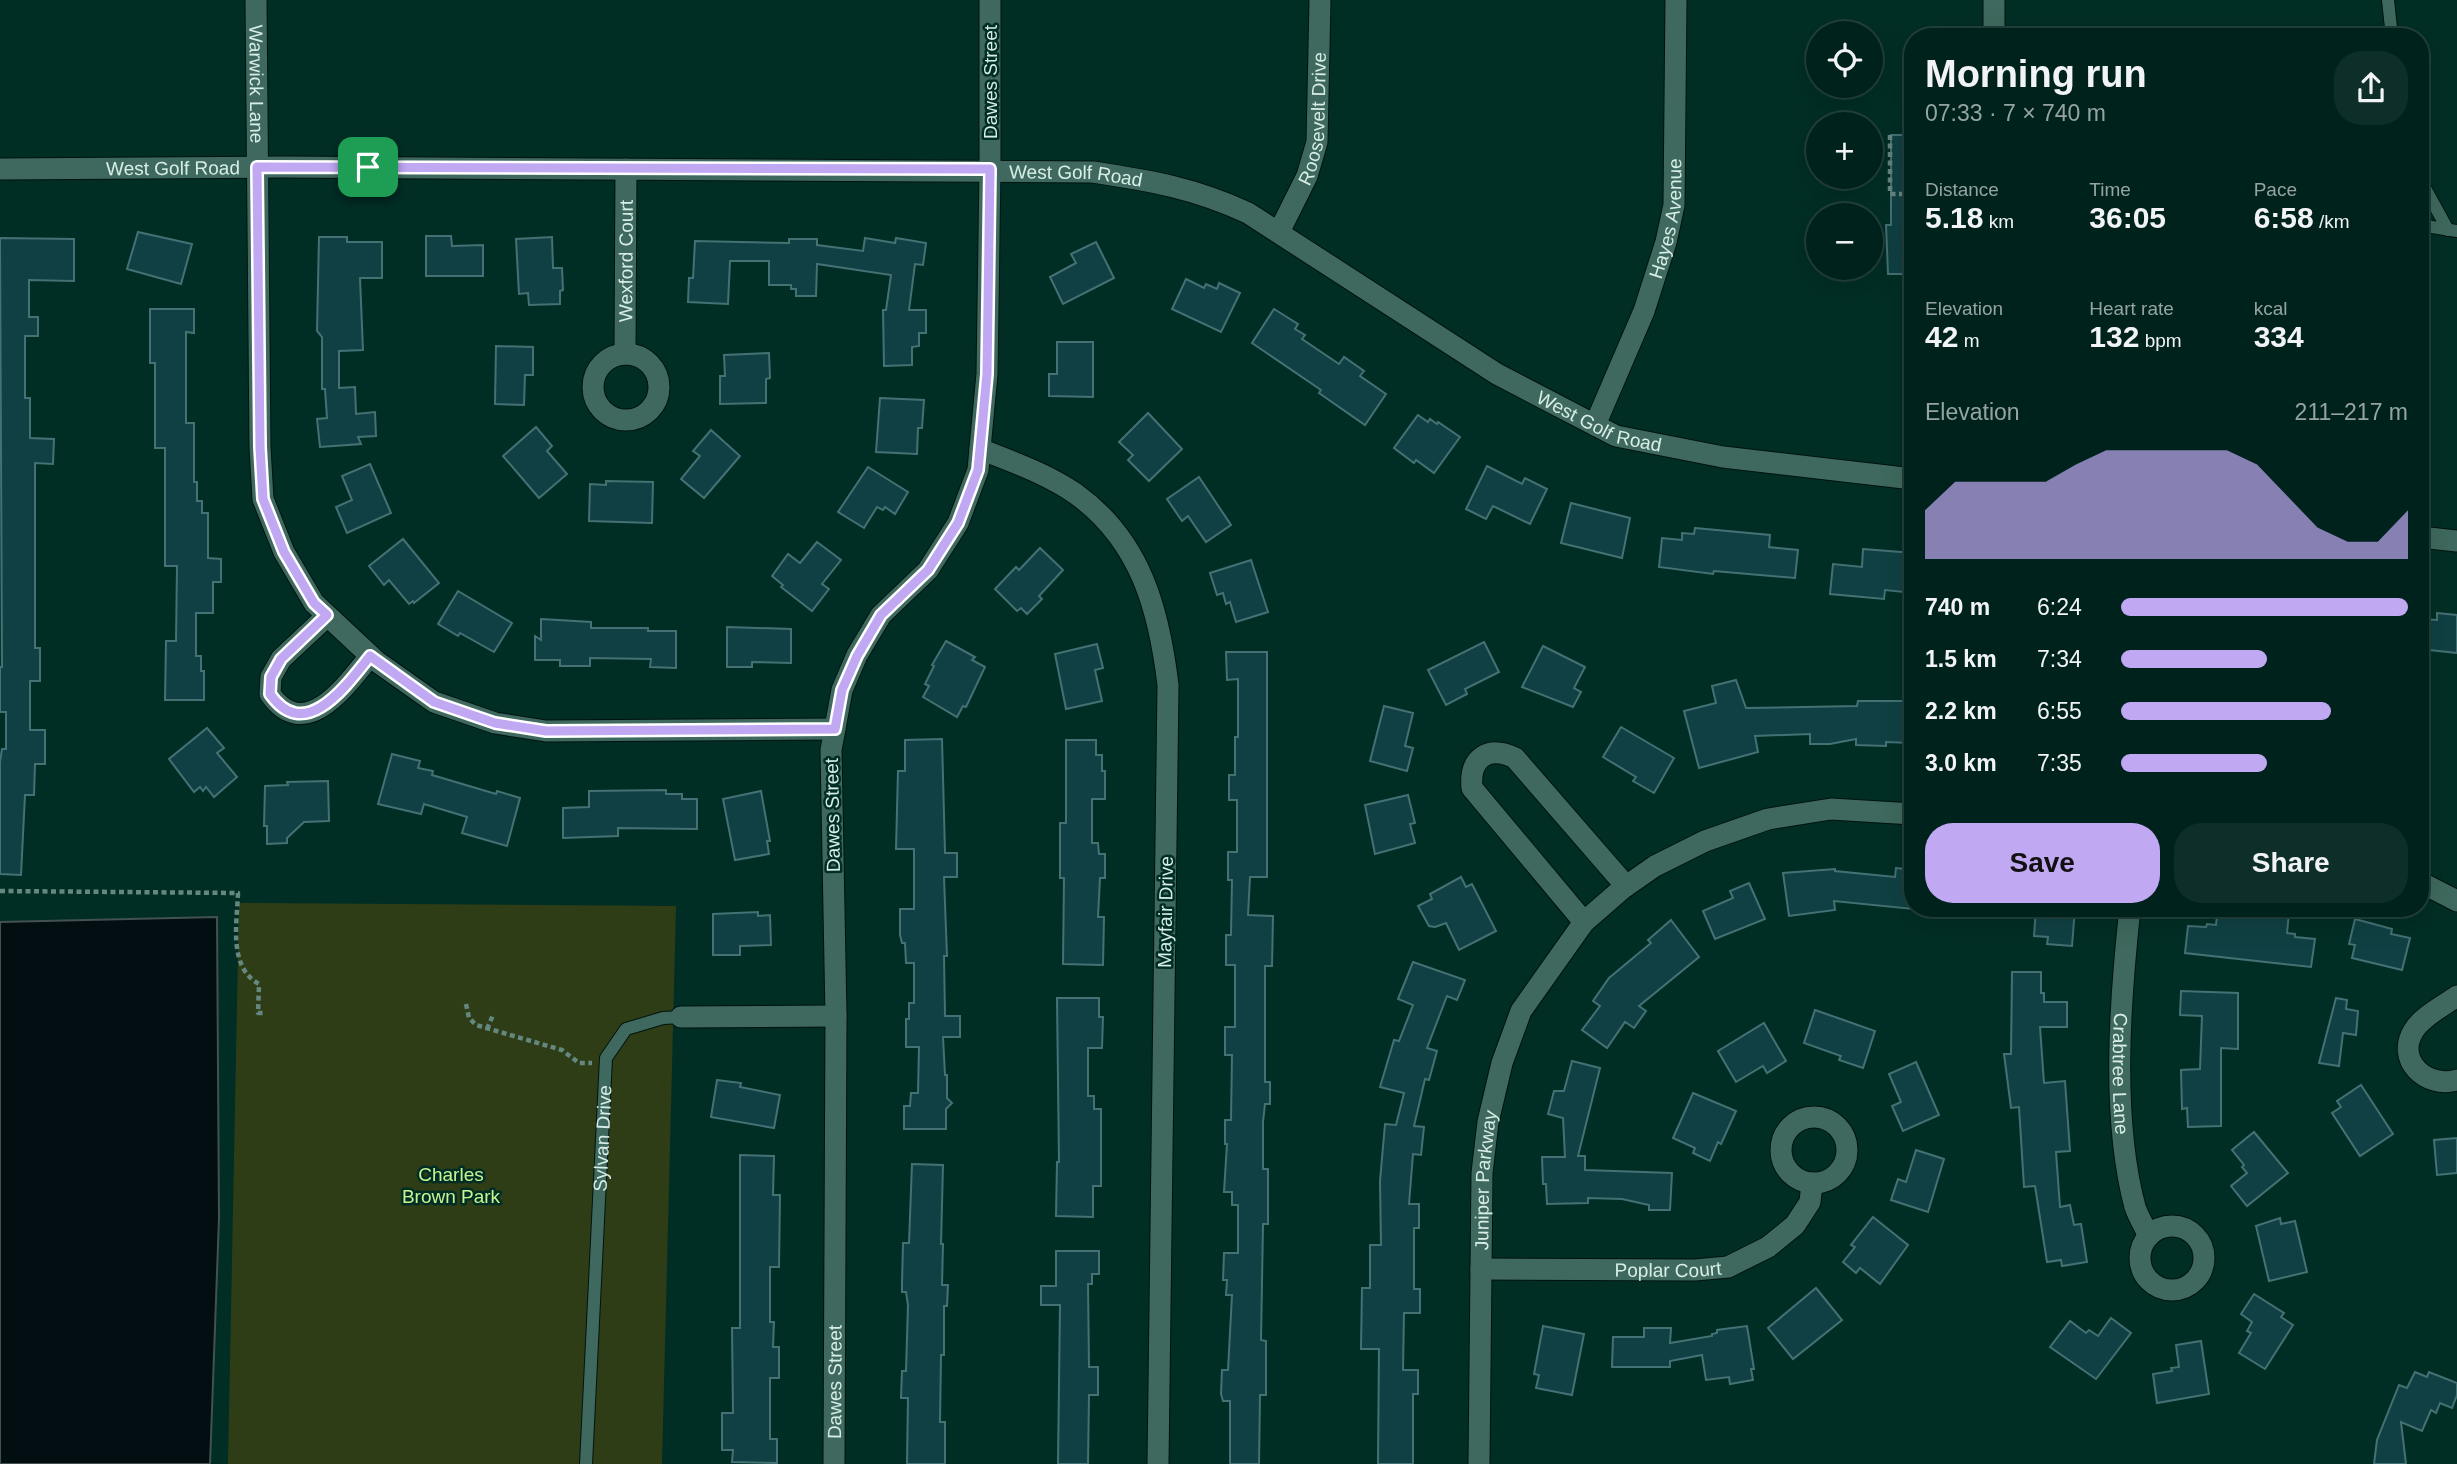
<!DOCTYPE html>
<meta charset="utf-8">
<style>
:root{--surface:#00221c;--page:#0e2f29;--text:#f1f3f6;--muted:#95a4a3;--line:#223f3b;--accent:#c1a8f3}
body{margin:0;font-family:Arial,sans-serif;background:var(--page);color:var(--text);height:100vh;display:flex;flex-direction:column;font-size:26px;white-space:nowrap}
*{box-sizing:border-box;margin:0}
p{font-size:23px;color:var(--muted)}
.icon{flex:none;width:38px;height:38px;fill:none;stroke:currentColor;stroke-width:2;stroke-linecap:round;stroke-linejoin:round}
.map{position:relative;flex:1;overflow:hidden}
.sheet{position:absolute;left:1904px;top:28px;width:525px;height:889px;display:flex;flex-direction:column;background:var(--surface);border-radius:28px;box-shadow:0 7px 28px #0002,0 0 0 2px var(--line)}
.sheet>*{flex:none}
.buttons{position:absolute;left:1806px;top:21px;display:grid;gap:14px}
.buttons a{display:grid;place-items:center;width:77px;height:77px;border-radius:50%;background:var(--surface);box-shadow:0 7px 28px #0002,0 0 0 2px var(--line);font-size:35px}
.pin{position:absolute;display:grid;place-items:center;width:60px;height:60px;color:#fff;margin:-30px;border-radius:14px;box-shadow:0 4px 10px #0006}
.round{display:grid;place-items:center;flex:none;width:74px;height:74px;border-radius:28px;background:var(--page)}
.headline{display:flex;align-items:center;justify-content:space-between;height:119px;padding:0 21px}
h1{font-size:38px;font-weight:600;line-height:52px}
.figures{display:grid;grid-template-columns:repeat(3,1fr);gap:10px;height:119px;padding:7px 21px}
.figures div{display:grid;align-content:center}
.figures b{font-size:30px;font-weight:600}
.figures small{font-size:19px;font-weight:400}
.figures p{font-size:19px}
.chart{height:196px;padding:14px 21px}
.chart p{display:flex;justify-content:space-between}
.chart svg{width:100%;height:126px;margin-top:7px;fill:var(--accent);opacity:.7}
.cta{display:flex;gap:14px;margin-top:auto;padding:14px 21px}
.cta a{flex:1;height:80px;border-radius:28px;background:var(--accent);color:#111;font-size:28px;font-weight:600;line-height:80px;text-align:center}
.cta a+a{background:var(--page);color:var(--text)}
ul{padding:0 21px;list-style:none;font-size:23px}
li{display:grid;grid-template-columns:112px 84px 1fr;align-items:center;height:52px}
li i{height:18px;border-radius:9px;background:var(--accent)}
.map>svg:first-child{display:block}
.green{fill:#2e3d16}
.water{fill:#030e13;stroke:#435153;stroke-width:2}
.building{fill:#104043;stroke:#447174;stroke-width:2}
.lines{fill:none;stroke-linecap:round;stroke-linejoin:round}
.lane-casing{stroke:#01130f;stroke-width:14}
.street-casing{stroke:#01130f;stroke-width:23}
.secondary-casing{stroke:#01130f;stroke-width:23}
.path{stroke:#64877f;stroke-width:4.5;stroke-dasharray:5 3.5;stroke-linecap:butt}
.lane{stroke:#3f695e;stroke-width:12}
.street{stroke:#3f695e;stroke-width:21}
.secondary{stroke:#3f695e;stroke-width:21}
.route-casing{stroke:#fff;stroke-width:14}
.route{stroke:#c1a8f3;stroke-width:9}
.labels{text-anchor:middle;stroke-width:5;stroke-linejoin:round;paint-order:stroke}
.street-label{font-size:19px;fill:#d7ede7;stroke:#002e25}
.park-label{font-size:19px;fill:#c9f391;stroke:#002e25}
</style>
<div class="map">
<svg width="2457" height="1464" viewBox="0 0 2457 1464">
<rect width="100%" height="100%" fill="#002e25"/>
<polygon class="green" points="239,903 676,906 662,1464 228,1464"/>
<polygon class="water" points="217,917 219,1218 210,1464 0,1464 0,922"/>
<g class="building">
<polygon points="1891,135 1913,135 1913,274 1888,274 1886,225 1891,225"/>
<polygon points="138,232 192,244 181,284 127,269"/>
<polygon points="426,236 451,236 452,246 483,245 483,276 426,276"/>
<polygon points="319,237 347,237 347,242 382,242 382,278 360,278 363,350 339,351 339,388 355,387 356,414 375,412 376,436 358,437 361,444 320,447 317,419 327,418 325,389 322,389 322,337 317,331"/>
<polygon points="552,237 553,268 562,268 563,290 560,291 560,304 529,305 528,293 519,294 516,239"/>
<polygon points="0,238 74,239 74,281 29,280 29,317 38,317 38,336 25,336 25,398 30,398 30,438 54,439 53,464 35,463 35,648 40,648 40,681 30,681 30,730 45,730 45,764 35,764 34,795 25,795 21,875 0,874 0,762 2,749 6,749 6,712 0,712 0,667 2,667"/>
<polygon points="865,238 895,243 896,238 926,243 923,265 915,264 909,310 926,310 926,333 919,333 919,346 912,347 912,365 884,366 883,310 886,310 891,275 817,264 816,296 796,296 796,289 791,289 791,285 769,285 769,261 730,261 728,304 688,302 689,278 693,278 695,241 789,243 789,239 817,239 817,245 863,251"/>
<polygon points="1096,242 1114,278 1063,304 1050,277 1076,263 1071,254"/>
<polygon points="1186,279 1204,288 1206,284 1217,289 1219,283 1240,293 1221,332 1172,309"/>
<polygon points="150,309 194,309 194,333 186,332 186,423 194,423 194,482 197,482 197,501 202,501 202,513 208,513 208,558 221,559 221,582 213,582 213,613 196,613 196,656 201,656 201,671 204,671 204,700 165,700 166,641 176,641 177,566 165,566 165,448 155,448 155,363 150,363"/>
<polygon points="1274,309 1298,324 1295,329 1305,335 1302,339 1339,364 1344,357 1364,371 1360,376 1386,394 1365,425 1319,393 1321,390 1252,343"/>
<polygon points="1057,342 1093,342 1093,397 1049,396 1049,374 1057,374"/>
<polygon points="496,346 533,347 533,375 525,375 524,405 495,404"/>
<polygon points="769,353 770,378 766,379 766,403 720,404 720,376 725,376 724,355"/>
<polygon points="880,398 924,400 922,428 918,428 917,454 876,452"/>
<polygon points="1148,413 1182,449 1149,481 1128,460 1133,455 1119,442"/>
<polygon points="1418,415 1428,422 1430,419 1437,424 1438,422 1460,437 1434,473 1416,460 1414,463 1394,448"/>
<polygon points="536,427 552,446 547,451 567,474 539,498 503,456"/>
<polygon points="711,430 740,456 704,498 681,479 700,456 693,451"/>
<polygon points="370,464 391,513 347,533 336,507 352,500 342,476"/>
<polygon points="1487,466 1522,484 1525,478 1547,489 1530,524 1493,506 1486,519 1466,509"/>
<polygon points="868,467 908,492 895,514 885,507 883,510 877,507 864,528 838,512"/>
<polygon points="1199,477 1231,525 1206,542 1188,516 1182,521 1167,499"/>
<polygon points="606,481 653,482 652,523 589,521 590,484 606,485"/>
<polygon points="1571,503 1630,518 1622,558 1561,543"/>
<polygon points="1695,528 1770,535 1769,547 1798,550 1795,578 1714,571 1713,574 1659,567 1662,538 1682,540 1682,533 1694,534"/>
<polygon points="403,539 439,583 414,603 413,601 409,604 389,580 384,585 369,566"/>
<polygon points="817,542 841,560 822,584 829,589 812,611 781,587 783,585 772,576 788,554 800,563"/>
<polygon points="1040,548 1063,570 1039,596 1042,599 1027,614 1021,608 1017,611 995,589 1016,567 1019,570"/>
<polygon points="1863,549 1913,553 1913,593 1885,590 1884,599 1830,594 1833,564 1862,567"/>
<polygon points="1251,560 1268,612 1236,622 1230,602 1226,604 1223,593 1217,595 1210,573"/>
<polygon points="458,591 512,623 494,652 460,633 458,636 438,624"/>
<polygon points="2437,613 2457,615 2457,653 2420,649 2420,619 2437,620"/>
<polygon points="541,619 591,622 591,628 648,628 648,631 676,631 676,668 650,667 651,659 590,658 590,666 560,666 560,660 535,660 535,636 541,640"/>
<polygon points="727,627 791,629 791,663 752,662 752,667 727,667"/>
<polygon points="946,641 975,657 972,660 985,667 966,707 963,706 957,717 923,697 929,686 925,684 934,666 932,665"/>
<polygon points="1484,642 1499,672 1465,689 1467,694 1446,705 1428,670"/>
<polygon points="1097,644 1103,668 1095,670 1102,701 1066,709 1055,654"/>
<polygon points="1543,646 1585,667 1574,688 1581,692 1573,707 1522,687"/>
<polygon points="1226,652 1267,652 1267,877 1250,877 1248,915 1273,916 1272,966 1265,966 1265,1082 1270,1082 1270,1104 1265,1104 1263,1122 1263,1169 1268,1169 1268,1224 1263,1224 1261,1340 1266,1341 1266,1395 1260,1395 1259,1464 1230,1464 1230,1401 1223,1401 1221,1394 1222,1370 1228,1370 1232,1295 1226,1295 1227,1280 1223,1280 1224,1253 1238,1253 1238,1205 1232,1205 1232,1192 1224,1192 1227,1144 1225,1144 1225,1120 1231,1120 1232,1055 1225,1055 1225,1027 1235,1027 1235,965 1226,965 1226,935 1231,935 1232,880 1228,880 1228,852 1237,852 1237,800 1229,800 1229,775 1235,775 1235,737 1238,737 1238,679 1227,680"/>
<polygon points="1736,680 1746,708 1857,706 1858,701 1907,701 1906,726 1912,726 1911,743 1886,742 1886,746 1856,745 1856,739 1830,744 1810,744 1810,734 1755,736 1758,752 1699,768 1684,711 1716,703 1712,686"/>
<polygon points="1384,706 1413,713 1405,746 1413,748 1407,771 1370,761"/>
<polygon points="1621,727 1674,758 1654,793 1633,781 1636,777 1603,757"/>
<polygon points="207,728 224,748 217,753 237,777 214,797 206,787 203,791 200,787 194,792 169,759"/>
<polygon points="942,739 945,853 957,853 957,877 944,877 947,956 944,956 945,1016 960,1016 960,1037 943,1037 945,1075 947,1075 947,1098 952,1103 946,1109 946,1129 904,1129 904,1106 910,1106 911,1093 918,1093 919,1047 906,1047 906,1019 909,1019 909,1003 914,1003 914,963 906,963 905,943 902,943 900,935 900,909 914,909 914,849 896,849 898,771 905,771 905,740"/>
<polygon points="1066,740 1096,740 1096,755 1102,755 1102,771 1105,771 1105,799 1092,799 1092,843 1098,843 1099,854 1105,854 1105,878 1100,878 1098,917 1104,917 1103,965 1063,964 1064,878 1060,878 1060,823 1066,823"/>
<polygon points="392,754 420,761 418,768 433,771 432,775 496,794 497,791 520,798 507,846 462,833 467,817 424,804 421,814 378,804"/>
<polygon points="328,781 329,821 304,822 287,838 287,843 267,844 267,826 264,826 265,786 288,785 287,782"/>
<polygon points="666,790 666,794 682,794 682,799 697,799 697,829 618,828 618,836 563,838 563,808 589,807 589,791"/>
<polygon points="761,791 770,841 767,841 769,854 735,860 723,799"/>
<polygon points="1408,795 1415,823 1410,824 1415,843 1375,854 1365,805"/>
<polygon points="1896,868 1913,870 1913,909 1834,901 1835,910 1789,916 1783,873 1835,869 1835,871 1895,877"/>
<polygon points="1461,877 1466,887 1472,884 1496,931 1459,950 1446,923 1435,927 1429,926 1418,906 1432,899 1430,894"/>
<polygon points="1749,883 1765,919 1715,939 1703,911 1733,898 1730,891"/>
<polygon points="2036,908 2075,908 2072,946 2047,944 2048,937 2034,936"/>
<polygon points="2218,908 2289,913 2287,933 2295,934 2295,937 2315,939 2311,967 2185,953 2188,926 2206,927 2207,924 2216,925"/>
<polygon points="758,912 758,916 770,915 771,945 740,946 740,955 713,955 713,914"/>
<polygon points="2355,919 2392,929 2391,934 2410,938 2402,970 2352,958 2355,945 2349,944"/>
<polygon points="1671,920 1699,957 1639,1006 1646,1011 1634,1028 1625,1022 1607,1048 1582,1030 1600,1006 1593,1001 1609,978 1651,943 1648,940"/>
<polygon points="1413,962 1465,980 1457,1000 1447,996 1427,1048 1437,1051 1429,1080 1425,1079 1414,1126 1424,1127 1421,1155 1413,1154 1409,1204 1419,1204 1419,1228 1414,1228 1414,1289 1420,1289 1420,1313 1404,1313 1403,1370 1418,1370 1418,1394 1413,1394 1413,1464 1378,1464 1379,1349 1361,1349 1362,1288 1370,1288 1370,1245 1381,1245 1380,1181 1385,1124 1396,1125 1404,1093 1380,1087 1394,1040 1399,1041 1413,1005 1398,999"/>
<polygon points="2012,972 2041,972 2041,993 2044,993 2044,1002 2067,1002 2067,1027 2040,1027 2044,1083 2065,1081 2070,1151 2056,1152 2060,1207 2070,1205 2074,1225 2081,1224 2087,1262 2062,1266 2061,1260 2047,1262 2035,1186 2024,1187 2019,1107 2011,1108 2004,1054 2011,1054"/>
<polygon points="2181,991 2238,993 2238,1049 2221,1048 2221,1126 2188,1127 2187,1108 2182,1109 2181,1070 2200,1069 2202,1016 2180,1015"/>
<polygon points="1057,998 1099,998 1099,1017 1103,1017 1102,1048 1088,1048 1088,1096 1094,1096 1094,1109 1101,1109 1101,1186 1093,1186 1093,1217 1056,1216 1057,1162 1059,1162"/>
<polygon points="2336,998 2347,1000 2346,1009 2358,1011 2356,1035 2343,1033 2339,1066 2319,1063"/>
<polygon points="1815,1010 1875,1031 1863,1068 1839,1060 1841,1056 1804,1043"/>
<polygon points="1764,1023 1786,1061 1767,1073 1763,1066 1736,1082 1718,1051"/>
<polygon points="1572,1061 1600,1068 1578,1156 1585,1156 1585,1170 1672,1173 1670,1210 1649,1210 1649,1205 1622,1199 1588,1198 1588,1203 1547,1204 1546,1184 1543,1184 1542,1157 1565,1157 1563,1118 1548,1114 1554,1091 1564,1091"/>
<polygon points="1916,1062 1939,1115 1903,1131 1892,1106 1901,1102 1889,1074"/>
<polygon points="717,1080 741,1083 740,1087 780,1095 774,1128 711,1117"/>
<polygon points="2361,1085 2393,1134 2360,1156 2332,1113 2341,1107 2337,1101"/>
<polygon points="1693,1093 1736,1111 1721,1144 1718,1142 1710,1161 1693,1153 1695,1148 1673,1138"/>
<polygon points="2254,1132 2288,1173 2247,1206 2231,1186 2247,1173 2242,1167 2244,1165 2232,1150"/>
<polygon points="2457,1138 2457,1173 2437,1175 2434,1140"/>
<polygon points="1916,1150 1944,1159 1928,1212 1891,1200 1898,1179 1906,1182"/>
<polygon points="740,1155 774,1156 773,1195 780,1195 779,1267 770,1267 770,1322 774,1322 773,1347 779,1347 779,1378 770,1378 770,1439 777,1439 777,1463 732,1462 733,1450 722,1450 722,1413 733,1413 732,1328 740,1328"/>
<polygon points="912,1164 943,1165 941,1244 943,1244 942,1285 948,1285 947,1306 944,1306 944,1355 941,1355 940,1422 945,1422 945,1464 907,1464 908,1398 901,1398 902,1371 906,1371 908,1305 906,1292 902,1292 902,1284 903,1243 909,1243"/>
<polygon points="1873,1217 1908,1245 1880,1284 1860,1268 1856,1273 1843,1262 1855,1247 1851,1245"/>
<polygon points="2280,1218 2281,1224 2295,1221 2307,1272 2269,1281 2256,1226"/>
<polygon points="1056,1251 1099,1251 1099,1274 1092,1274 1092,1284 1088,1284 1089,1367 1098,1367 1098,1395 1089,1395 1088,1464 1058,1464 1060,1305 1041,1305 1041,1286 1056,1286"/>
<polygon points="1816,1288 1842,1320 1793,1359 1768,1328"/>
<polygon points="2254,1294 2284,1313 2281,1317 2293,1325 2265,1369 2239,1353 2251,1333 2247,1331 2252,1322 2241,1314"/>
<polygon points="2111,1318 2131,1333 2096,1379 2050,1347 2070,1321 2086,1333 2089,1330 2098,1336"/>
<polygon points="1543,1326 1584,1334 1572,1395 1536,1388 1539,1375 1534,1374"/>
<polygon points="1747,1326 1754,1369 1751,1369 1753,1380 1730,1384 1729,1377 1706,1380 1702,1355 1670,1361 1670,1367 1612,1367 1613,1337 1644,1337 1644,1328 1671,1328 1670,1343 1712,1336 1712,1334 1717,1333 1717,1330"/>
<polygon points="2201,1341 2209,1394 2157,1403 2153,1374 2172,1371 2171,1368 2179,1367 2176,1345"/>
<polygon points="2415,1372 2427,1377 2429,1372 2457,1383 2457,1395 2452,1408 2440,1403 2436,1413 2431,1410 2422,1431 2401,1422 2406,1464 2374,1464 2377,1440 2399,1385 2407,1388"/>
</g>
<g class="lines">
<defs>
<g id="lane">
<polyline points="2388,0 2392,37"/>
<polyline points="2420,179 2448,230"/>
<polyline points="2420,225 2457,231"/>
<path id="s1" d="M586 1464 606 1058 626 1029 663 1018 681 1017"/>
</g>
<g id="street">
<path id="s2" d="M256 0 260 447 263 499 284 552 314 603 376 661 434 702 495 723 546 731 835 729"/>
<polyline points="1994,37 1994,0"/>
<path id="s3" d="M1279 232 1307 176 1317 142 1320 0"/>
<path id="s4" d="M625 354 626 169"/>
<circle cx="626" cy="387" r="33"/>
<path id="s5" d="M1595 425 1644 311 1666 242 1674 205 1676 0"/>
<path d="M980 449C1013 462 1047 474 1076 494 1141 541 1159 610 1168 685L1158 1464"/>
<path d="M327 616 281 659 271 677 270 694C305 744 346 686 370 656"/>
<polyline points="2420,882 2457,901"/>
<path id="s6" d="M2130 908C2120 1000 2111 1117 2135 1207 2138 1216 2144 1226 2149 1236"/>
<path d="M1584 922 1472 788C1469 758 1488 745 1515 758L1626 886"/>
<path d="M2457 996C2443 1006 2423 1016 2414 1030 2395 1060 2426 1089 2457 1080"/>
<polyline points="681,1017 836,1016"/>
<circle cx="1814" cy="1150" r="33"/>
<circle cx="2172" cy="1258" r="32"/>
<path id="s7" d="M1481 1269 1695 1270 1728 1267 1768 1247 1795 1225 1810 1202 1812 1183"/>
<path id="s8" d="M834 1464 836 1016 831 750 842 690 857 655 881 615 928 570 958 523 978 470 987 374 990 169V0"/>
<path id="s9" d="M1479 1464 1482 1173 1488 1122 1502 1063 1521 1011 1584 922 1622 889 1655 866 1705 841 1768 819 1831 809 1913 814"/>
</g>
<g id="secondary">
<path id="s10" d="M0 169 282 167 1093 172C1152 181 1194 188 1248 213L1497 374 1616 436 1723 457 1913 479"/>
<polyline points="2420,537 2457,541"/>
</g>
</defs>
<use href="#lane" class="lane-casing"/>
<use href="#street" class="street-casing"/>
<use href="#secondary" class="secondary-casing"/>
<g class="path">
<polyline points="1890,135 1890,194 1913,194"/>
<path d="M0 891 238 893C237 923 228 967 259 984L258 1013H263"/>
<polyline points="466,1004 469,1018 476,1025 562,1050 579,1063 592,1063"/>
<polyline points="487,1029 493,1015"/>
</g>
<use href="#lane" class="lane"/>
<use href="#street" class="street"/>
<use href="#secondary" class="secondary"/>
</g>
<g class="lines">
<defs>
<path id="route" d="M257 167 990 169 987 374 978 470 958 523 928 570 881 615 857 656 842 690 835 729 546 731 495 723 434 702 370 656C346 686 305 744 270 694L271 677 281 659 327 615 314 603 284 552 263 499 260 447Z"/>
</defs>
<use href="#route" class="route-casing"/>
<use href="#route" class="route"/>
</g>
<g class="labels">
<g class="street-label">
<text transform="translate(990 82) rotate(-90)" y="7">Dawes Street</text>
<text dy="7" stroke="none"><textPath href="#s2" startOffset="84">Warwick Lane</textPath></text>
<text dy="7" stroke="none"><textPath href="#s3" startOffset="121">Roosevelt Drive</textPath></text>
<text dy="7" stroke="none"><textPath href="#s10" startOffset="173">West Golf Road</textPath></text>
<text dy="7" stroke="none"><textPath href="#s10" startOffset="1076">West Golf Road</textPath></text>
<text dy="7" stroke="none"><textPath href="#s5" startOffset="220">Hayes Avenue</textPath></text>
<text dy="7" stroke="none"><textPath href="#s4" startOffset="93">Wexford Court</textPath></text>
<text dy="7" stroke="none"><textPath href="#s10" startOffset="1664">West Golf Road</textPath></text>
<text transform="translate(832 815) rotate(-91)" y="7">Dawes Street</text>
<text transform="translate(1165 912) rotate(-89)" y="7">Mayfair Drive</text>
<text dy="7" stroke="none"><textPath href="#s6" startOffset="166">Crabtree Lane</textPath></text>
<text dy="7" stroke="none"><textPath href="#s1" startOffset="326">Sylvan Drive</textPath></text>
<text dy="7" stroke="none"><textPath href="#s9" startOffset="284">Juniper Parkway</textPath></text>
<text dy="7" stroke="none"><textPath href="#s7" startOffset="187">Poplar Court</textPath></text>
<text dy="7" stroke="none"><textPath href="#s8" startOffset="82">Dawes Street</textPath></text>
</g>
<g class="park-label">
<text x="451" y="1181">Charles<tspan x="451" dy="22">Brown Park</tspan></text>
</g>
</g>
</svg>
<div class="buttons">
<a><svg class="icon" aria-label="locate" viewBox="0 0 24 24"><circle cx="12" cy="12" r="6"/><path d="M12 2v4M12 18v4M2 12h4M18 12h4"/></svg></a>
<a>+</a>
<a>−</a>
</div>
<div class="pin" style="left:368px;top:167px;background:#1e9e55"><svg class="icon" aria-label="arrive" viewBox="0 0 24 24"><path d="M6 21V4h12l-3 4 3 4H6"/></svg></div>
<section class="sheet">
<div class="headline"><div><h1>Morning run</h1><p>07:33 · 7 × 740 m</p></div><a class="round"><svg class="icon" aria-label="share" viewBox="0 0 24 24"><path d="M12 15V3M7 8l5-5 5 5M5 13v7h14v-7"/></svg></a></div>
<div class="figures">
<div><p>Distance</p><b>5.18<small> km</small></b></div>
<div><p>Time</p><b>36:05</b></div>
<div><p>Pace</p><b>6:58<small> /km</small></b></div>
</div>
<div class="figures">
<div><p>Elevation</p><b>42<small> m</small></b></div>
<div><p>Heart rate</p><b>132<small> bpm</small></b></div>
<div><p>kcal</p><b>334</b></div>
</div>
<div class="chart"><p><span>Elevation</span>211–217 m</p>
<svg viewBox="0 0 160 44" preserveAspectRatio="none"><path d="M0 44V27L10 17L20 17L30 17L40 17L50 11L60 6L70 6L80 6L90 6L100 6L110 11L120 22L130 33L140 38L150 38L160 27V44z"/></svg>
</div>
<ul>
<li><b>740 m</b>6:24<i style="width:100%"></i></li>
<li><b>1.5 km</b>7:34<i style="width:51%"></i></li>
<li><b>2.2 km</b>6:55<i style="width:73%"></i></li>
<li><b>3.0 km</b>7:35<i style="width:51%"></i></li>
</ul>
<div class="cta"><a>Save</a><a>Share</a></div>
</section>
</div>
